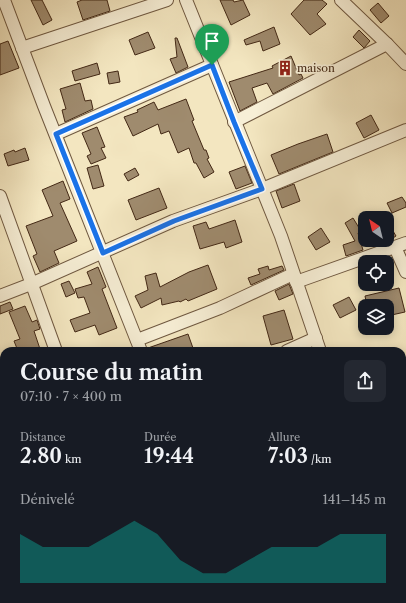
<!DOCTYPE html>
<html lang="fr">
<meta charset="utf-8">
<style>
:root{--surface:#171b24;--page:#242831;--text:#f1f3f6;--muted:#9ea1a6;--accent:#0f766e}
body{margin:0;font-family:"Libre Caslon Text",serif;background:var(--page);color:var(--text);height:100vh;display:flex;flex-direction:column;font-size:15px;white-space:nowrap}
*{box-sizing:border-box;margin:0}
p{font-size:13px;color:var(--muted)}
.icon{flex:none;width:22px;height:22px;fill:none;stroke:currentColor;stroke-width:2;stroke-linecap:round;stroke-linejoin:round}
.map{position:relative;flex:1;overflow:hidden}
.sheet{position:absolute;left:0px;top:347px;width:406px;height:256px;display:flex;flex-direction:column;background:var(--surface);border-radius:12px 12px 0 0;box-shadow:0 2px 10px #0003}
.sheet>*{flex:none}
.needle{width:26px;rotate:325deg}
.fabs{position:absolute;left:358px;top:211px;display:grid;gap:8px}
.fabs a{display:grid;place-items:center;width:36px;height:36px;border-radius:8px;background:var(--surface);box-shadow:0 2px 10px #0003;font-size:20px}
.pin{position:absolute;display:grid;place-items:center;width:34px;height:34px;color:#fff;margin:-41px -17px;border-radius:50% 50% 50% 0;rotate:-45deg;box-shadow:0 0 4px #0007}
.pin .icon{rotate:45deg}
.round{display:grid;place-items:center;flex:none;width:42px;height:42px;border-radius:8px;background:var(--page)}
.headline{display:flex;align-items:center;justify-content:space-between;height:68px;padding:0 20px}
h1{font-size:22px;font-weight:600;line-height:30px}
.metrics{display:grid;grid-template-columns:repeat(3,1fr);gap:6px;height:68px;padding:4px 20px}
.metrics div{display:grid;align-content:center}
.metrics b{font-size:20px;font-weight:600}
.metrics small{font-size:11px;font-weight:400}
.metrics p{font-size:11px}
.chart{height:112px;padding:8px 20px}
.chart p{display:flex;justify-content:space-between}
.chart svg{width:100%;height:72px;margin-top:4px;fill:var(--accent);opacity:.7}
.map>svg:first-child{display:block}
.green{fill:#d5c6a3;stroke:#8c775c}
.building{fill:#9f8b6e;stroke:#432815}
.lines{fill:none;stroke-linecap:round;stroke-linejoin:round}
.minor-casing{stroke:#6f5840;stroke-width:14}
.tertiary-casing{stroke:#6f5840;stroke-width:16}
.minor{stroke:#f7efd6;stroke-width:12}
.tertiary{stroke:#f7efd6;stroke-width:15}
.route-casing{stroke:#fff;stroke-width:8}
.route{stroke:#1a73e8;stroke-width:5}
.labels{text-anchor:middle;stroke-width:3.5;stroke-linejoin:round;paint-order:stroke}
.poi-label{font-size:11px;fill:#432815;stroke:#f7efd6;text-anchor:start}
</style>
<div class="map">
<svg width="406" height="603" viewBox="0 0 406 603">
<rect width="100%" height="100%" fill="#f3e6c0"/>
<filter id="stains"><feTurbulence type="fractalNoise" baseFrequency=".005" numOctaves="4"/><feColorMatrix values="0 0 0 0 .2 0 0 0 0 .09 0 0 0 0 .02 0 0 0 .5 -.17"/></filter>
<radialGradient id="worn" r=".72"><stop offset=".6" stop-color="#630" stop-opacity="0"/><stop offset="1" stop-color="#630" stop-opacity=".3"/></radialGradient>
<polygon class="green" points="402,460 406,471 406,603 392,603 381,599 402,599"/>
<g class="building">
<polygon points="31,0 42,0 52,20 43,25"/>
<polygon points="82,0 107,0 110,11 83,20 77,2"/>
<polygon points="220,0 233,0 234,2 243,0 250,15 231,25"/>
<polygon points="304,0 322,0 327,4 317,14 326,24 310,35 291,14"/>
<polygon points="378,3 389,16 381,23 370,10"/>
<polygon points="274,27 280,44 263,51 260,41 246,45 244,40"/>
<polygon points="359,30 370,41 364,48 353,37"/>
<polygon points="148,32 155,48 135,55 129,40"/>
<polygon points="175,38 177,38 188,67 176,73 170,59 177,57"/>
<polygon points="8,41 19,68 0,75 0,44"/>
<polygon points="291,56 299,75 301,74 303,78 273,94 267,83 252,88 257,102 240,111 229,82 273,68 272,66"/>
<polygon points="97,63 100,74 75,81 72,71"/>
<polygon points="118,71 120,82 109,84 107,73"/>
<polygon points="80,83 85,101 91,100 93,109 65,122 62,110 66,109 60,89"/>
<polygon points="186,99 194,120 192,121 204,150 206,150 209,158 207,159 214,172 204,178 196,163 194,163 189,148 178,153 169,131 161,134 158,124 133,136 124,117 138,112 137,110 154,102 158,110"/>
<polygon points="371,115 379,130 364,138 356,123"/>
<polygon points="97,127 105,147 101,148 106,158 91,164 87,156 91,154 82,133"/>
<polygon points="327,134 333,152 279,174 271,155 298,144"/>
<polygon points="25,148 29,160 8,166 4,154 14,150 15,152"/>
<polygon points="98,165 104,186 93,189 87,168"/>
<polygon points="245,166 252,183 236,189 229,172"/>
<polygon points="135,168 139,175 128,181 124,174"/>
<polygon points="63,181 70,199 60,203 77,241 54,251 59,263 40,272 33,256 37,254 26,226 53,216 42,190"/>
<polygon points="294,184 300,201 282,208 276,191"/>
<polygon points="159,188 167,208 136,220 128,200"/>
<polygon points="402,197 406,203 406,207 392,213 387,203"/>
<polygon points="353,218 361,231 358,233 363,250 346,256 343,245 355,241 345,223"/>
<polygon points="235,220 242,242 226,248 224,242 200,249 193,226 206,222 209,229"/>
<polygon points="387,221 396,236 387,242"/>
<polygon points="321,228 330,242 316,250 308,237"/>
<polygon points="208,265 217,289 188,301 186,299 180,302 179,301 162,305 161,298 141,308 135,296 148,290 145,276 156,273 160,287 189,272"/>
<polygon points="268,266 269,270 282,266 284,270 251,285 248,278 260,274 258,269"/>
<polygon points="98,267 106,287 102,289 117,328 99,335 95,325 75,332 70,320 90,313 84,297 78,298 75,289 92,284 87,272"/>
<polygon points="69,281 75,293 66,297 61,284"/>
<polygon points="289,284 293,294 279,300 275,291"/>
<polygon points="399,288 405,312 387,316 387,306 367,306 365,296"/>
<polygon points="349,297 356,310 340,318 333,305"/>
<polygon points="10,302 13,309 0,314 0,306"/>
<polygon points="25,306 32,322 37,320 40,329 34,331 40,349 35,351 18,351 14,341 20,339 9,312"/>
<polygon points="284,310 293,339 271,345 263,316"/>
<polygon points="188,334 194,351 148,351 148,348"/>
</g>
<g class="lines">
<defs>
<g id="minor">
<polyline points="4,0 44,106 141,351"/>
<polyline points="186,0 281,236 320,351"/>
<polyline points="341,0 387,44 406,64"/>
<polyline points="22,48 167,0"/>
<polyline points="234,122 387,44"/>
<polyline points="56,134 212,65"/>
<polyline points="0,196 56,351"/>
<polyline points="395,247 406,272"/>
<polyline points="296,282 406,243"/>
<polyline points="0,296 31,284 173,221 262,189 406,130"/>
<polyline points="137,340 220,308 293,274"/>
<polyline points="287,351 316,338"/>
<polyline points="0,425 4,435"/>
<polyline points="402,449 406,459"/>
<polyline points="215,599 217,603"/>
<polyline points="360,599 372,603"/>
<polyline points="71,601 76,599"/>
<polyline points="298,603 300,599"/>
</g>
<g id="tertiary">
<polyline points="402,393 406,392"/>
<polyline points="0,540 4,538"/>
</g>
</defs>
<use href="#minor" class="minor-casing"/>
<use href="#tertiary" class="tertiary-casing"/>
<use href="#minor" class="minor"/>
<use href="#tertiary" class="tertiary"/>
</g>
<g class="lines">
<defs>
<polygon id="route" points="212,65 234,122 262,189 174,221 103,253 56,134"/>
</defs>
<use href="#route" class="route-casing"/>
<use href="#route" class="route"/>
</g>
<defs>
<symbol id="building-bare" viewBox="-9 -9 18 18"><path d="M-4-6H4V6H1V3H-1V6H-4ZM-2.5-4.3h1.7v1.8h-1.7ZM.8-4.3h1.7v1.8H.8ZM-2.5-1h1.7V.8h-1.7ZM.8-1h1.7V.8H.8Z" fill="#8f2418" stroke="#f7efd6" stroke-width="2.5" paint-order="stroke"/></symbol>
</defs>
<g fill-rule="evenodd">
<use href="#building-bare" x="274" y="57" width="22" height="22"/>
</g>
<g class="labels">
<g class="poi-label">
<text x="297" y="72">maison</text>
</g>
</g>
<rect width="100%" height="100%" filter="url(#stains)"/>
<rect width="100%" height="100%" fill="url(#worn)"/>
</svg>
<div class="fabs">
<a><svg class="needle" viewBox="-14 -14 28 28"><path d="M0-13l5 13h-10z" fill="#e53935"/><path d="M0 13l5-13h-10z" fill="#9ea1a6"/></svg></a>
<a><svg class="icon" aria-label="locate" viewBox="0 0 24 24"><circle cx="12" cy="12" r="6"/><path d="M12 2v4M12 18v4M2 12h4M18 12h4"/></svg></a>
<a><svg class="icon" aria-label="layers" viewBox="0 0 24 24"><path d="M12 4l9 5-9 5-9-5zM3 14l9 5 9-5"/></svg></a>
</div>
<div class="pin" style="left:212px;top:65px;background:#1e9e55"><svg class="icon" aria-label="arrive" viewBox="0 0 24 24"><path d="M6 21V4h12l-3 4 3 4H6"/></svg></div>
<section class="sheet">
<div class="headline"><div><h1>Course du matin</h1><p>07:10 · 7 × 400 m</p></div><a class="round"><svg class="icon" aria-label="share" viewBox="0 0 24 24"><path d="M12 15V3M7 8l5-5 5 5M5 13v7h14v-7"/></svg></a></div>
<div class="metrics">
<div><p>Distance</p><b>2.80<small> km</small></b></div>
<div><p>Durée</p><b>19:44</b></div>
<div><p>Allure</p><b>7:03<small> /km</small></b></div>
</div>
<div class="chart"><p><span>Dénivelé</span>141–145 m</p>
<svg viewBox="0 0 160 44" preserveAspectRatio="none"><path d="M0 44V14L10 22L20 22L30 22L40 14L50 6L60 14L70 30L80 38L90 38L100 30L110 22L120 22L130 22L140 14L150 14L160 14V44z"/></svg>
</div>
</section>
</div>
